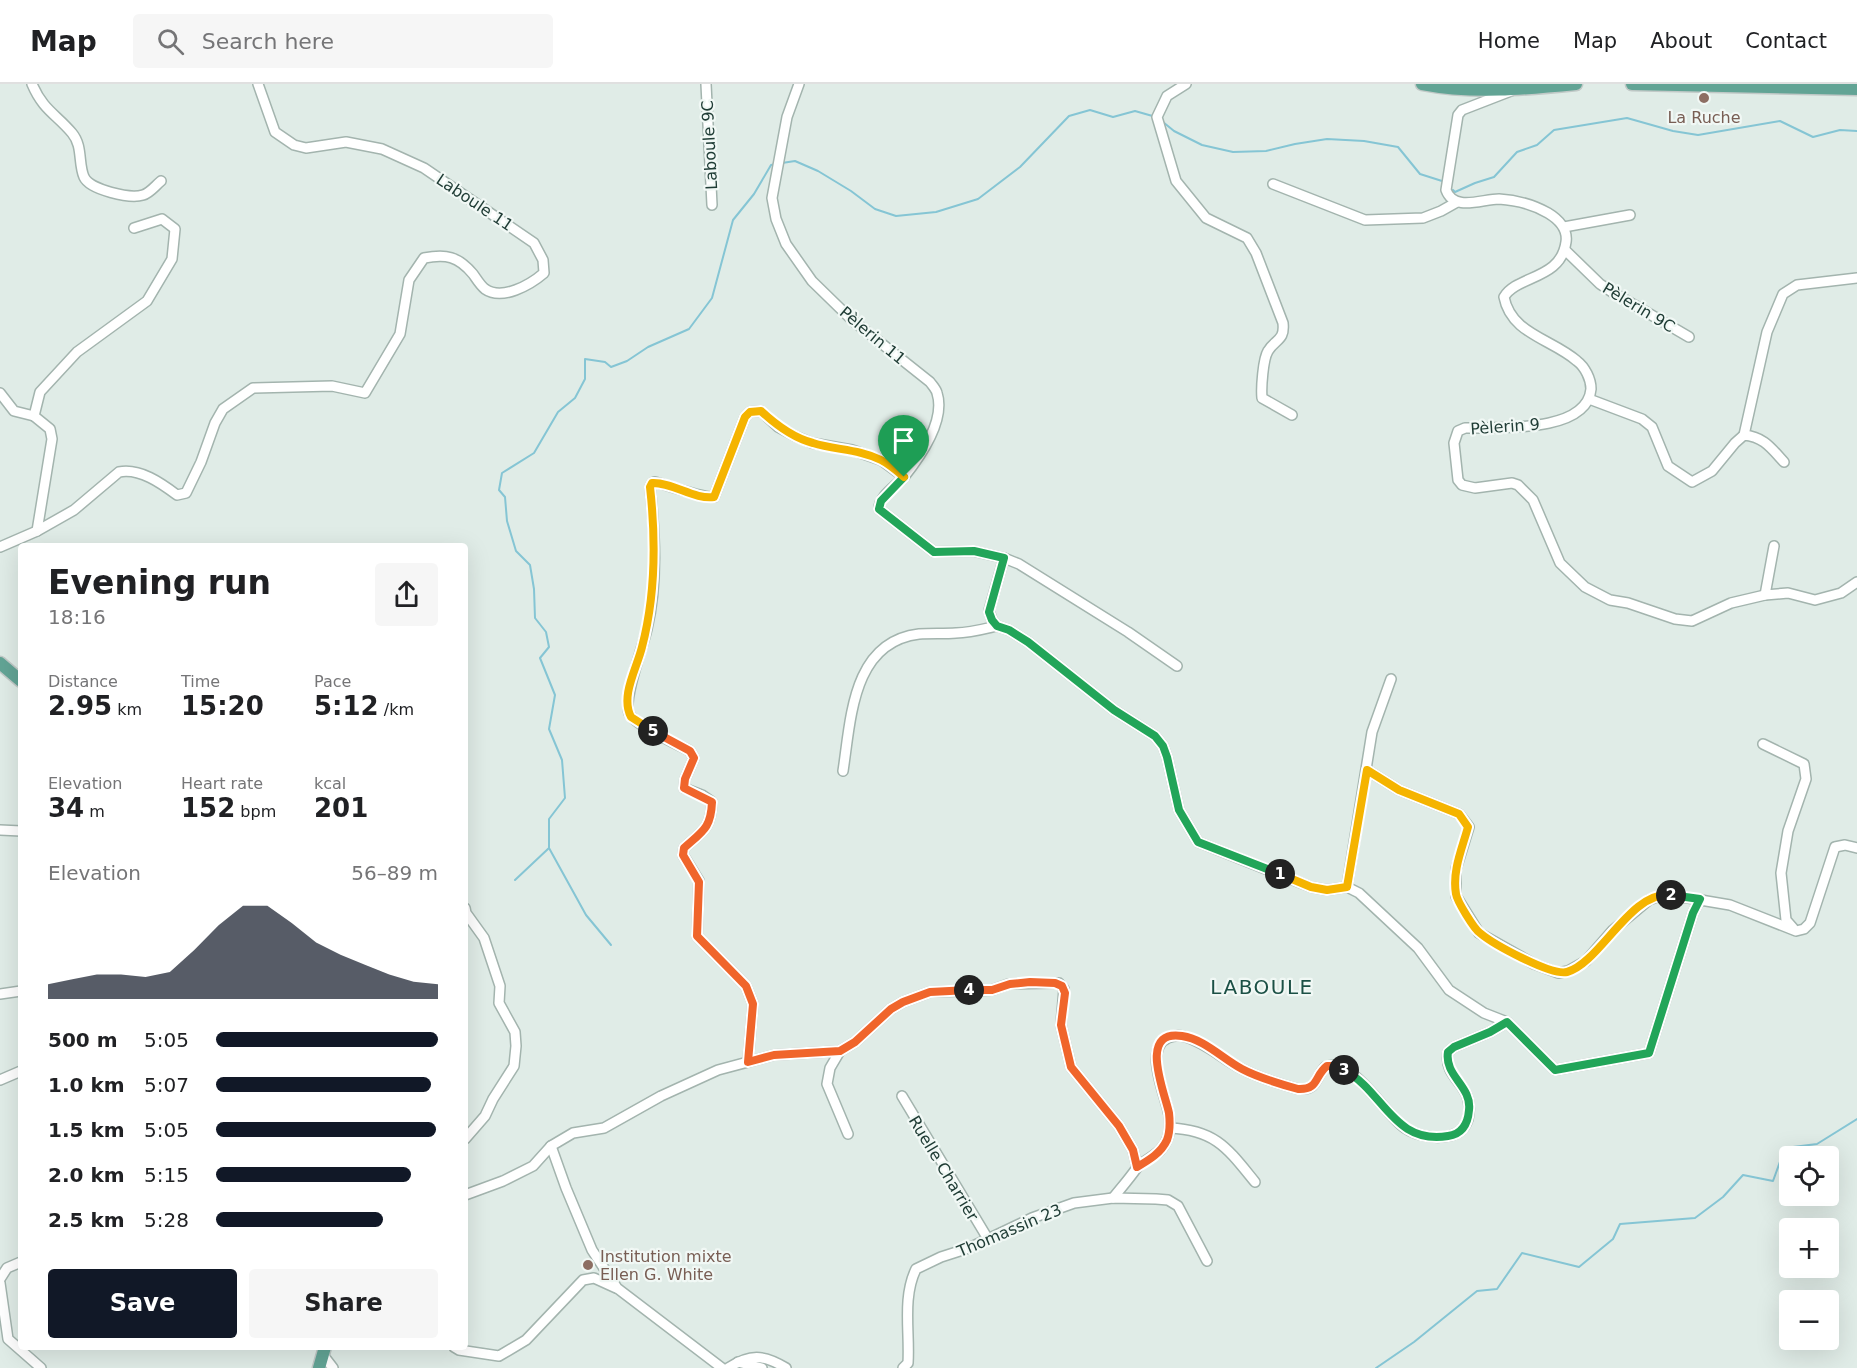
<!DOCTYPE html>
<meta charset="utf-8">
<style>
:root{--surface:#fff;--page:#f6f6f6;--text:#202124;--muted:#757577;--line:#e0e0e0;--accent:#111827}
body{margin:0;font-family:"DejaVu Sans",sans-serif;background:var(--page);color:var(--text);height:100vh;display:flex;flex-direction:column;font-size:22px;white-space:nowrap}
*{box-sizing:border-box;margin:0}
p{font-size:20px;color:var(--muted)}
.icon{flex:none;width:33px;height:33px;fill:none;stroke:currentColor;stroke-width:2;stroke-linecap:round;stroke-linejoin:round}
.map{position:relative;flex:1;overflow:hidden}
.details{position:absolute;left:18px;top:459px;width:450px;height:807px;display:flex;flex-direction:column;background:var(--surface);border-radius:6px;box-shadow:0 6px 24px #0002}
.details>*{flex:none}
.fabs{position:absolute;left:1779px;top:1062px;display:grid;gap:12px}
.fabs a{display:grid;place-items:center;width:60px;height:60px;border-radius:6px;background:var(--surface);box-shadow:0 6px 24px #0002;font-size:30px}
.pin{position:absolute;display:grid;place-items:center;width:51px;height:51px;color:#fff;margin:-62px -26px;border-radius:50% 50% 50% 0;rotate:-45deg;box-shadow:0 0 6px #0007}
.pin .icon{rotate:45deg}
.km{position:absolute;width:30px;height:30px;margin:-15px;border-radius:50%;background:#222;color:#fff;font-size:16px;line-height:30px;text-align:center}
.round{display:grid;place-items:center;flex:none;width:63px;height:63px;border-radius:6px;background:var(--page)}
.overview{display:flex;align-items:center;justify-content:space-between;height:102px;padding:0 30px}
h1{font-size:33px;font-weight:700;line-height:45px}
.figures{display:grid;grid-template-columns:repeat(3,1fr);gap:9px;height:102px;padding:6px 30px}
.figures div{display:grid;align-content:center}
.figures b{font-size:26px;font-weight:700}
.figures small{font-size:16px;font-weight:400}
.figures p{font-size:16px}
.chart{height:168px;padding:12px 30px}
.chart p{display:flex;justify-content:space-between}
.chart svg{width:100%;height:108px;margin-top:6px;fill:var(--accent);opacity:.7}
.cta{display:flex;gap:12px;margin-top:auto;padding:12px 30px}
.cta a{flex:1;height:69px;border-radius:6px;background:var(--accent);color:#fff;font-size:24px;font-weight:700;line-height:69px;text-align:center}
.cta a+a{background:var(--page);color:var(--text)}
ul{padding:0 30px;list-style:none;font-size:20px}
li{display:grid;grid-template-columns:96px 72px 1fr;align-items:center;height:45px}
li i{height:15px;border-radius:8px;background:var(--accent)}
header{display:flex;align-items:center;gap:36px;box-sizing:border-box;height:84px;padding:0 30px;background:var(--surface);border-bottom:2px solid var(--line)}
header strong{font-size:28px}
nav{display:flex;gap:33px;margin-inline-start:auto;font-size:21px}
.search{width:420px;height:54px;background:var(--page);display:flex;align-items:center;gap:15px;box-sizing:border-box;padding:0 21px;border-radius:6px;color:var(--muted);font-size:22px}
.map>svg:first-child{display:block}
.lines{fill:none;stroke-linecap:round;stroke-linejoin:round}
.stream{stroke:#85c5d4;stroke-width:2}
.minor-casing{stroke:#a3b4ae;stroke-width:12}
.major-casing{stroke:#c1c9c7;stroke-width:15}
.minor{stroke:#fff;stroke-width:9}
.major{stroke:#62a495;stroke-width:12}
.split-1-casing{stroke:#fff;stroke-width:12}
.split-2-casing{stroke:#fff;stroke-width:12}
.split-3-casing{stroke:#fff;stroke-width:12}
.split-4-casing{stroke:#fff;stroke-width:12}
.split-5-casing{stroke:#fff;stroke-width:12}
.split-6-casing{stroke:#fff;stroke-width:12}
.split-1{stroke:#22a559;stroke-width:8}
.split-2{stroke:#f5b400;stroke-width:8}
.split-3{stroke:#22a559;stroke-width:8}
.split-4{stroke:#f0652b;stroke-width:8}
.split-5{stroke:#f0652b;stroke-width:8}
.split-6{stroke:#f5b400;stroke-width:8}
.education-dot{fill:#8d6e63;stroke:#f1f8f5;stroke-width:2}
.labels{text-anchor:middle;stroke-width:4.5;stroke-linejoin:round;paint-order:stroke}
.education-label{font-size:16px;fill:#785e54;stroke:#f1f8f5}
.street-label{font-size:16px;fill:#203d36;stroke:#f1f8f5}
.quarter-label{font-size:20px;letter-spacing:1.5px;fill:#1b5045;stroke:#f1f8f5}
</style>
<header>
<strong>Map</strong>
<div class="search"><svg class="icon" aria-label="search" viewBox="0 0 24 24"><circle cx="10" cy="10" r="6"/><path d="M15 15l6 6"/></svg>Search here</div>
<nav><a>Home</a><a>Map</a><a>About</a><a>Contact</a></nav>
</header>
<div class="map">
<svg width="1857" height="1284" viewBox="0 0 1857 1284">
<rect width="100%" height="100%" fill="#e0ece7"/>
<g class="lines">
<g class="stream">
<polyline points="1163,38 1174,47 1202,61 1233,68 1266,67 1295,60 1327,55 1364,57 1398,63 1420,90 1442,97"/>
<polyline points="782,79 795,77 818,87 851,107 875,125 896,132 936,128 978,115 1020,83 1069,32 1090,26 1113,33 1135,27 1156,33"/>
<polyline points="1453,106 1455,108 1475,99 1494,93 1517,68 1537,61 1554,46 1627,34 1673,47 1698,51 1780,37 1813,53 1840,46 1857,47"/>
<polyline points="549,764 586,831 611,861"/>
<polyline points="515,796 549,764 549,735 565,714 562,676 549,645 555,611 540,574 549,563 546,548 535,534 534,505 530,481 516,467 507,437 505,413 499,406 502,389 534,369 558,328 575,314 585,295 585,275 605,278 611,283 627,277 648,263 689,245 712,214 733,136 754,110 771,81 776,80"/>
<polyline points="1376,1284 1414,1258 1477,1207 1497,1205 1522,1169 1579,1183 1613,1155 1620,1140 1695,1134 1723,1113 1743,1091 1773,1097 1785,1064 1817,1060 1857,1035"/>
</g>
<defs>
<g id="minor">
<path d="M32 0C43 26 56 30 72 49 83 62 78 79 84 93 90 106 130 115 143 111 150 109 155 102 161 97"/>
<polyline points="706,0 712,121"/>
<path d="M799 0 787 33 772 114 776 135 786 160 812 197 852 236 930 298C932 301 936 305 937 309 946 337 920 373 904 393 896 402 879 412 879 425L934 468 973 467 1004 474 1019 480 1128 548 1177 582"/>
<path d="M1186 0 1167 12 1157 33 1176 97 1206 134 1247 154 1256 169 1283 239C1285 257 1275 255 1268 267 1263 275 1261 304 1262 314L1292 331"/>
<path d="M1511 7 1462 26 1458 31 1446 106C1454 128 1482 115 1499 115 1515 116 1534 121 1548 129 1558 135 1568 145 1566 158 1561 196 1517 191 1504 213 1511 250 1552 255 1577 277 1585 283 1591 295 1591 305 1587 350 1496 343 1465 344L1458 347 1454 359 1458 396 1462 401 1475 404 1512 399 1518 401 1533 416 1560 479 1585 503 1610 516 1628 519 1675 535 1692 537 1731 519 1765 511 1788 509 1815 516 1841 509 1857 498"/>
<polyline points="1273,100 1365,136 1423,134 1441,127 1457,118"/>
<polyline points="1564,143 1630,131"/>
<polyline points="1565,166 1600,200 1612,208 1689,253"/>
<polyline points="0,309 14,327 34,332"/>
<path d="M1589 315 1642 335 1652 343 1668 382 1692 398 1712 387 1735 359 1744 351C1764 353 1771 364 1784 378"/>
<polyline points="1744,351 1767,248 1783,210 1797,201 1857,194"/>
<polyline points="37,447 52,355 50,345 34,332 40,308 77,268 147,217 172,175 175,145 162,135 134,144"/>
<path d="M0 463 37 447 74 426 119 388C140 384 161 399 177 411L186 409 201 378 215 339 223 325 253 304 332 302 365 309 400 250 409 196 424 174C446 170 458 172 473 190 476 194 480 201 485 205 502 217 530 201 544 189L543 176 534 159 424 84 382 65 346 58 306 64 294 61 275 48 258 0"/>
<polyline points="1004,474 989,527 992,536 997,542 1009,546 1028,558 1114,626 1155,652 1163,662 1167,673 1179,726 1198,758 1311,803 1327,806 1347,803 1359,809 1418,864 1449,906 1484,929 1507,938 1555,986 1649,969 1693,829 1700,815"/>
<polyline points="1765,511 1774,462"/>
<polyline points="1763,660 1804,680 1806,695 1788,747 1781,789 1786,836 1793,844"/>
<polyline points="1367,686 1399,706 1459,730 1469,743 1456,785 1456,812 1479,849 1534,880 1558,889 1568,887 1586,877 1613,846 1649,816 1665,810 1730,821 1796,847 1804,845 1810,839 1835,763 1845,761 1857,764"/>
<path d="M843 687C851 635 852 558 919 550 931 549 944 550 956 549 970 549 984 545 997 542"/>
<polyline points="0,746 21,747"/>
<polyline points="1347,803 1372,648 1391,595"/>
<polyline points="465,824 466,829 484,854 500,902 499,919 515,948 516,962 514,982 493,1015 485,1032 465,1055"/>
<polyline points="0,910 21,907"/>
<path d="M748 978 753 920 746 902 697 852 699 797 683 771 684 764C703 747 711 744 712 718L702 711 684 704 685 695 694 674 690 667C677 660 634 641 629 629 623 614 643 563 647 545 658 499 655 449 650 403L652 399 655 398C669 402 704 414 714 413L745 333 750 328 761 327 778 343 795 352 812 359 852 366 881 376 904 393"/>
<polyline points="0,996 21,987"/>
<polyline points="902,1012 988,1155"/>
<path d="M1170 1044C1216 1046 1228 1065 1255 1098"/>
<polyline points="848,1050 827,1000 830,984 840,967 855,958 891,925 903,918 930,908 992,906 1009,900 1055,899 1059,899 1064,905 1061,941 1071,983 1119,1042 1133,1066 1137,1083"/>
<polyline points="465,1111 503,1097 533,1082 551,1062"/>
<path d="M1113 1114C1121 1104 1129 1095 1136 1085 1146 1073 1162 1072 1168 1053 1170 1046 1170 1038 1169 1031 1166 1012 1143 964 1168 954 1174 951 1180 951 1186 953 1206 959 1223 975 1242 985 1259 994 1280 1000 1298 1005 1318 1006 1314 995 1325 983 1353 972 1384 1030 1405 1044 1417 1052 1435 1055 1449 1052 1459 1050 1465 1044 1468 1035 1476 999 1443 997 1448 968L1454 963 1490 948 1507 938"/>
<polyline points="0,1195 7,1184 21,1178"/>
<polyline points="0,1199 8,1255 41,1284"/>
<polyline points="454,1263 459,1266 499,1272 526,1256 583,1196 594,1194 616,1204"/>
<polyline points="323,1271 333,1284"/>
<polyline points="738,1278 762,1284"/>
<polyline points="722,1284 617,1204 592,1166 566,1104 551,1062 573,1049 604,1044 661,1012 718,986 774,971 840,967"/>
<path d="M728 1284C750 1270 763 1270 786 1284"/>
<path d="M903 1284 908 1279C910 1248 902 1214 916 1185L941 1173 969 1164 1032 1134 1074 1119 1113 1114 1156 1115 1168 1116 1178 1122 1207 1177"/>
</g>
<g id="major">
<path d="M1422 0C1473 10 1525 5 1576 0"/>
<polyline points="1632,0 1857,5"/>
<polyline points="0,579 21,597"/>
<polyline points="319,1284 325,1263"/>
</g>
</defs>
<use href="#minor" class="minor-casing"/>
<use href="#major" class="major-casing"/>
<use href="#minor" class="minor"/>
<use href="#major" class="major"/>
</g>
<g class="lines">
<defs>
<polyline id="split-1" points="904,393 881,417 879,425 934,468 974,467 1004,474 989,528 992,536 997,542 1009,546 1028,558 1114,626 1155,652 1163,662 1167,673 1179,726 1198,758 1280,790"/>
<path id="split-2" d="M1280 790 1311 803 1327 806 1347 803 1367 686 1399 706 1459 730 1468 743C1462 765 1452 787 1456 810 1457 817 1474 845 1480 849 1493 860 1551 892 1567 888 1600 879 1631 806 1671 811"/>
<path id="split-3" d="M1344 986C1384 1007 1393 1061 1448 1052 1463 1050 1468 1039 1469 1026 1472 1002 1444 992 1448 968L1454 963 1490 948 1507 938 1555 986 1649 969 1693 829 1700 815 1671 811"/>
<path id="split-4" d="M969 906H992L1010 900 1030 898 1055 899 1062 902 1065 909 1061 941 1071 983 1119 1042 1133 1066 1137 1083C1149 1076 1161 1069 1167 1056 1170 1048 1170 1038 1169 1029 1165 1009 1137 945 1182 952 1204 955 1223 975 1242 985 1259 994 1280 1000 1298 1005 1319 1006 1314 992 1327 982H1335L1344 986"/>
<path id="split-5" d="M653 647 690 667 694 674 685 695 684 704 712 718C711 744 703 747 684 764L683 771 699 798 697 852 746 902 753 920 748 978 774 971 840 967 855 958 891 925 903 918 930 908 969 906"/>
<path id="split-6" d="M653 647 631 633C620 612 637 584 642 563 656 510 656 457 650 403L652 399C672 398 695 416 714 413L745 333 750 328 761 327C776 341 793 354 813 359 835 366 859 365 881 376 889 380 897 387 904 393"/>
</defs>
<use href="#split-1" class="split-1-casing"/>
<use href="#split-2" class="split-2-casing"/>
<use href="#split-3" class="split-3-casing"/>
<use href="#split-4" class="split-4-casing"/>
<use href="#split-5" class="split-5-casing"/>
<use href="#split-6" class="split-6-casing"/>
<use href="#split-1" class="split-1"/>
<use href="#split-2" class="split-2"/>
<use href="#split-3" class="split-3"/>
<use href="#split-4" class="split-4"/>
<use href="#split-5" class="split-5"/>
<use href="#split-6" class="split-6"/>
</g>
<g class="education-dot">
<circle cx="1704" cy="14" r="6"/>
<circle cx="588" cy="1181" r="6"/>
</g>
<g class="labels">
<g class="education-label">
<text x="1704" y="39">La Ruche</text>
<text x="600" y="1178" text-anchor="start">Institution mixte<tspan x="600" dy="18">Ellen G. White</tspan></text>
</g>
<g class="street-label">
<text transform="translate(709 61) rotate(-93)" y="6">Laboule 9C</text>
<text transform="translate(475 118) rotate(34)" y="6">Laboule 11</text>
<text transform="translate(1639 223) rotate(31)" y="6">Pèlerin 9C</text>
<text transform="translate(873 251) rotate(40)" y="6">Pèlerin 11</text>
<text transform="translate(1505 342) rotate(-4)" y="6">Pèlerin 9</text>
<text transform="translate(944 1084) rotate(59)" y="6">Ruelle Charrier</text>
<text transform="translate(1009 1146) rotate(-23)" y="6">Thomassin 23</text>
</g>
<g class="quarter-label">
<text x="1262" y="910">LABOULE</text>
</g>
</g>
</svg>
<div class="fabs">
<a><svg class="icon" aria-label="locate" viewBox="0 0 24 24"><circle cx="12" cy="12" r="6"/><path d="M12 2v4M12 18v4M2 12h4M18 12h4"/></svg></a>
<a>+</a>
<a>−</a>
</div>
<div class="pin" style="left:904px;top:393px;background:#1e9e55"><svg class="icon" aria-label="arrive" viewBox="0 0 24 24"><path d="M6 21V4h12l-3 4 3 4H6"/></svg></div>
<b class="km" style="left:1280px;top:790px">1</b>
<b class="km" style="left:1671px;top:811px">2</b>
<b class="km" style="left:1344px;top:986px">3</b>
<b class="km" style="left:969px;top:906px">4</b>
<b class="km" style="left:653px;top:647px">5</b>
<section class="details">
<div class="overview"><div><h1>Evening run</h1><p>18:16</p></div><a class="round"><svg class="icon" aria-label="share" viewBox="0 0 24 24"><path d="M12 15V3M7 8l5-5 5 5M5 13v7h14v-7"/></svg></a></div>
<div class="figures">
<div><p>Distance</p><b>2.95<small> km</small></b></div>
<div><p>Time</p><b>15:20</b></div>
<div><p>Pace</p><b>5:12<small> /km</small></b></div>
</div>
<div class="figures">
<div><p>Elevation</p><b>34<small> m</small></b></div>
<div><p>Heart rate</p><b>152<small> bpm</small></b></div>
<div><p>kcal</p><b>201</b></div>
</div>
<div class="chart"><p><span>Elevation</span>56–89 m</p>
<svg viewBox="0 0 160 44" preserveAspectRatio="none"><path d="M0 44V38L10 36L20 34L30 34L40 35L50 33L60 24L70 14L80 6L90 6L100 13L110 21L120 26L130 30L140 34L150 37L160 38V44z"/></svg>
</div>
<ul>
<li><b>500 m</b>5:05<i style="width:100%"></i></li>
<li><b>1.0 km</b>5:07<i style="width:97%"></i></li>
<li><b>1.5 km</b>5:05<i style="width:99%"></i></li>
<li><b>2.0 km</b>5:15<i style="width:88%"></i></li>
<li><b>2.5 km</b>5:28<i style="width:75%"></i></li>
</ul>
<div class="cta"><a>Save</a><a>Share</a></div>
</section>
</div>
